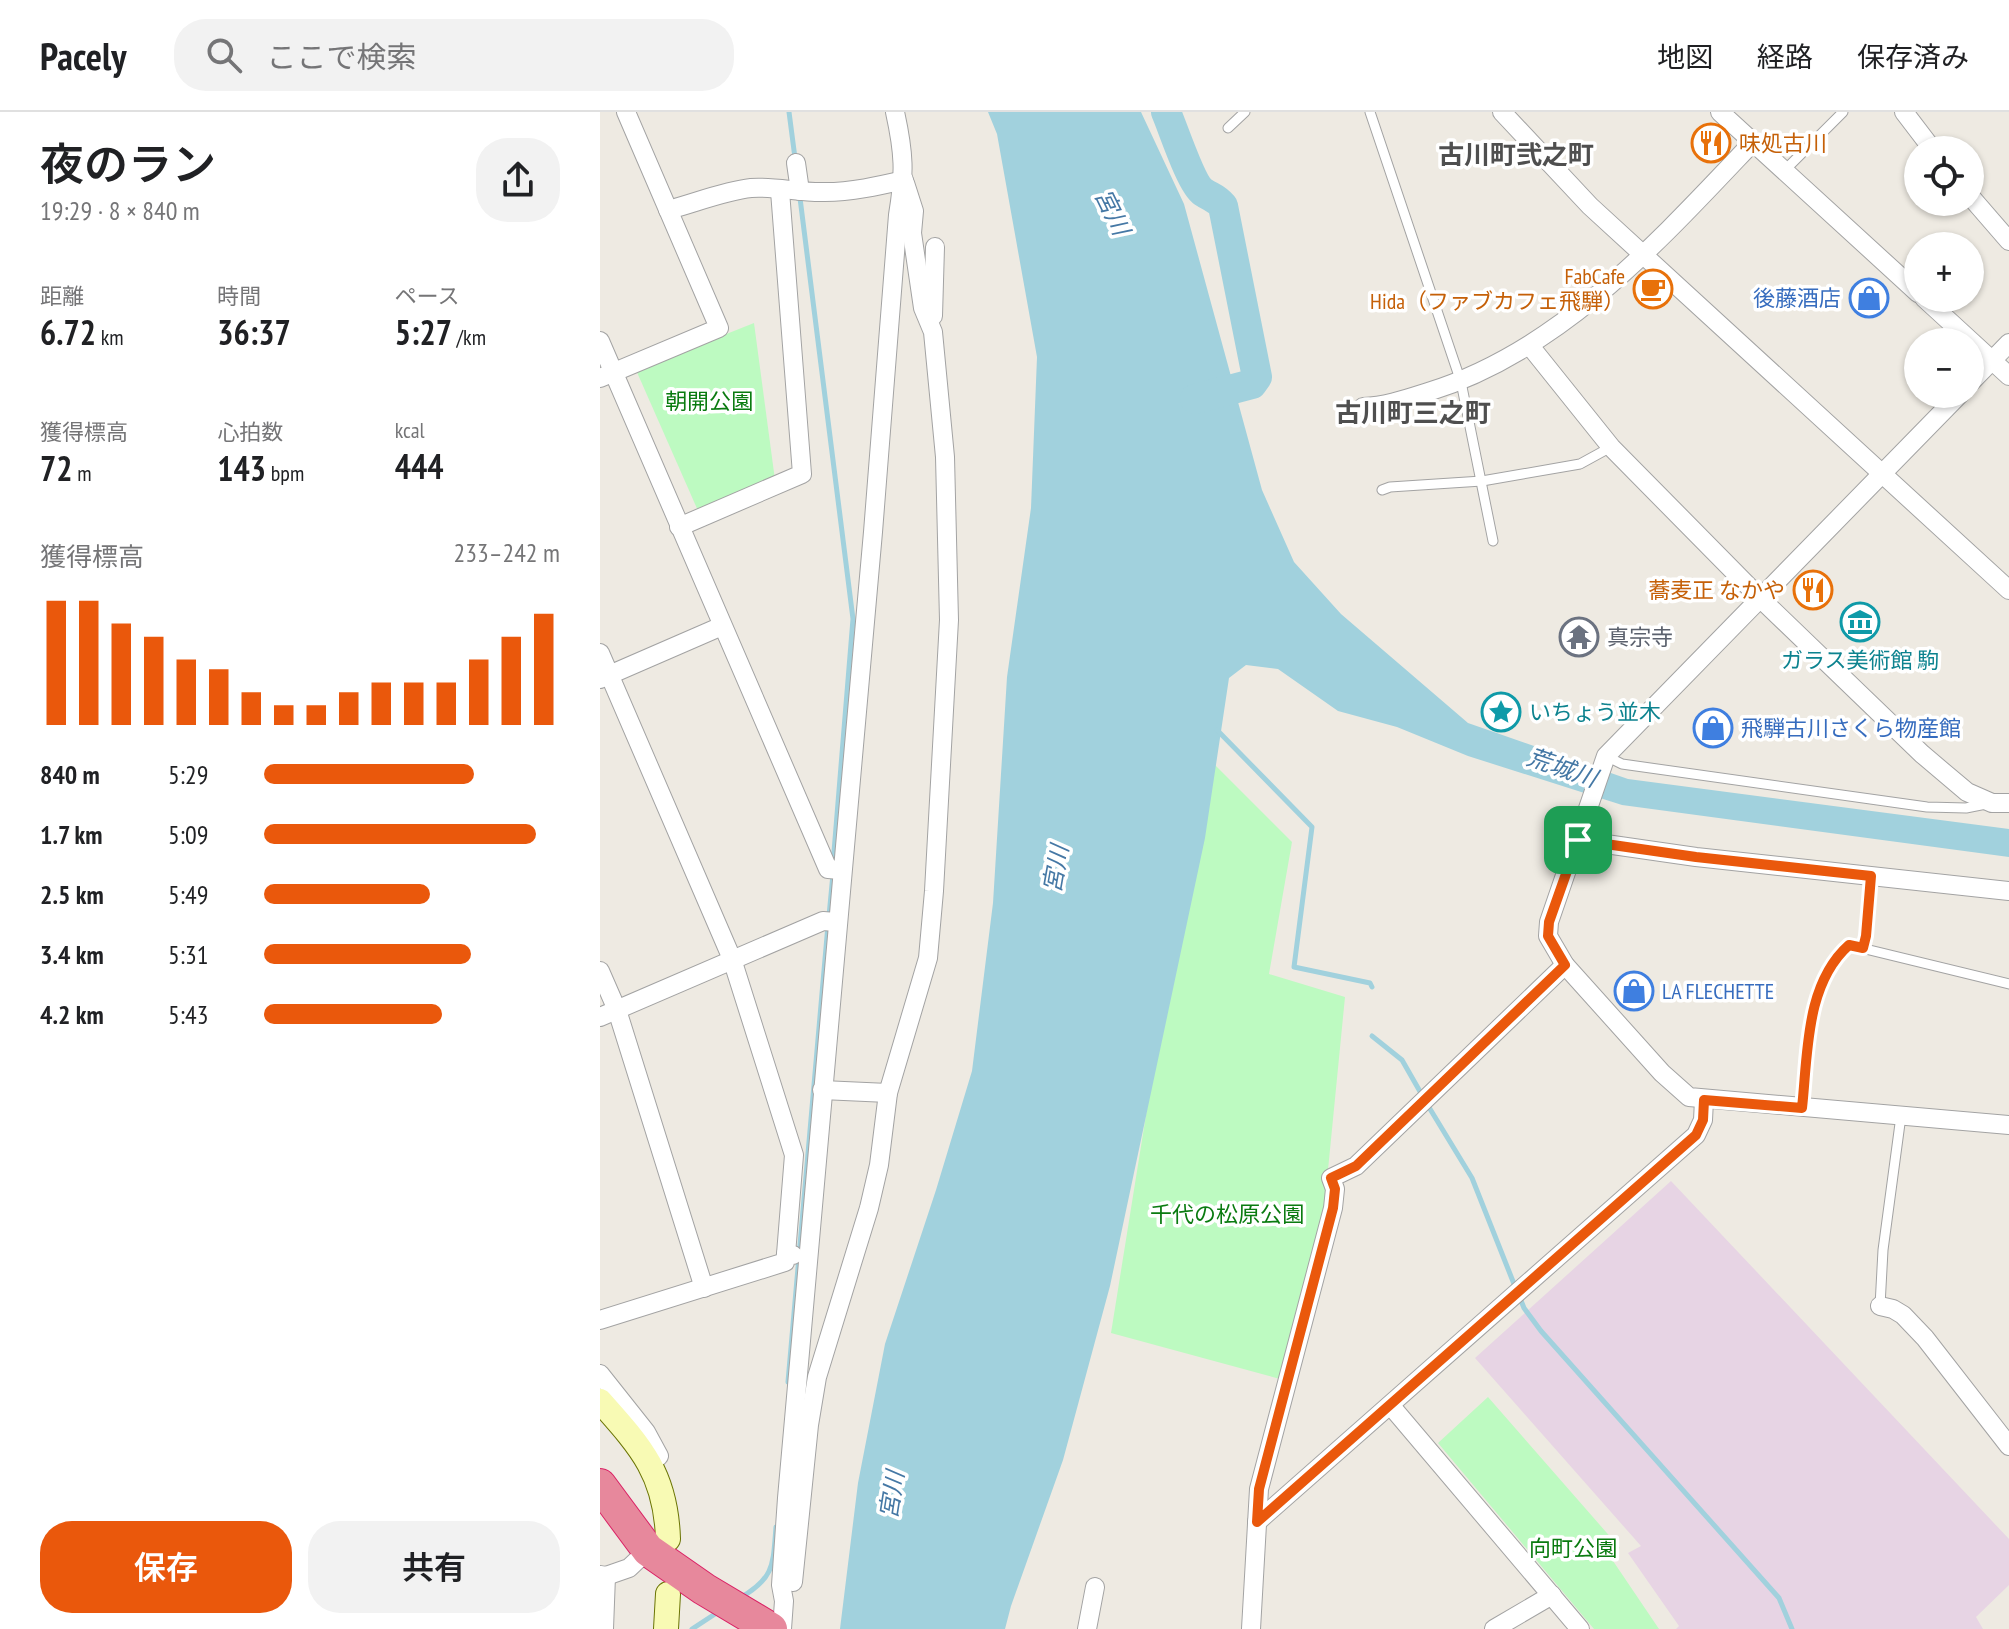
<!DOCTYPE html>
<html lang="ja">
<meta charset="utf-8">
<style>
:root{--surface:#fff;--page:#f2f2f2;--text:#202124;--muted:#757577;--line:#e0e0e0;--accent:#ea580c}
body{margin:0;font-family:"PT Sans Narrow","Noto Sans JP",sans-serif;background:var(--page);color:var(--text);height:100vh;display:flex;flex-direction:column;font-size:30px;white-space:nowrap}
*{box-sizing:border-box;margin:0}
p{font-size:26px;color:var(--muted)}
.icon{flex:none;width:44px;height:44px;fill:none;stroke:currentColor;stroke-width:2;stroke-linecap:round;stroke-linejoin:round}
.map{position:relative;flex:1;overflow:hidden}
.sheet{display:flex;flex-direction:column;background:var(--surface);width:600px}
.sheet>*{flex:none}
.fabs{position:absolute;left:1304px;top:24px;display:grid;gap:16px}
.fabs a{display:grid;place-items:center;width:80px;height:80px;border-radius:50%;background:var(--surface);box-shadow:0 2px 6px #0004;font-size:40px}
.pin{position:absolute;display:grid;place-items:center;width:68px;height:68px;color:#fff;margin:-34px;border-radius:16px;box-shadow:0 4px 12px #0006}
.round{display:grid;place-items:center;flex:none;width:84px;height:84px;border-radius:32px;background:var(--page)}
.headline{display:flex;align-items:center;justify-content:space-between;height:136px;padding:0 40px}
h1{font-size:44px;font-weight:600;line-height:60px}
.figures{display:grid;grid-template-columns:repeat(3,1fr);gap:12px;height:136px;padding:8px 40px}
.figures div{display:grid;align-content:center}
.figures b{font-size:34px;font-weight:600}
.figures small{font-size:22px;font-weight:400}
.figures p{font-size:22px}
.chart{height:224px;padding:16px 40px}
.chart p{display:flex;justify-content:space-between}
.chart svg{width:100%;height:144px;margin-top:8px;stroke:var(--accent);stroke-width:6}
.button{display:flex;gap:16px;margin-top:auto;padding:16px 40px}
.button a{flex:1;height:92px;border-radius:32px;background:var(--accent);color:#fff;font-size:32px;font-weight:600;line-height:92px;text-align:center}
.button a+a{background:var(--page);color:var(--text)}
ul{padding:0 40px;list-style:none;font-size:26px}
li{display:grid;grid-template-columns:128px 96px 1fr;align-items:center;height:60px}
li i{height:20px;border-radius:10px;background:var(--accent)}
header{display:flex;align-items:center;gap:48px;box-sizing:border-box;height:112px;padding:0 40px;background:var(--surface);border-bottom:2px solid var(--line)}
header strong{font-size:38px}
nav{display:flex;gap:44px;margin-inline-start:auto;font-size:28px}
.search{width:560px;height:72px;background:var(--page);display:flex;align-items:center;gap:20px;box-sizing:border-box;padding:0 28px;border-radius:32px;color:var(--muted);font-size:30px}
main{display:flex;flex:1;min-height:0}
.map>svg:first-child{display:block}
.industrial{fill:#e7d4e4}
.park{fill:#bdfac1}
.water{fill:#a1d1dd}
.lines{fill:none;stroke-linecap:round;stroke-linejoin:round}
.stream{stroke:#a1d1dd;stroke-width:5}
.river{stroke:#a1d1dd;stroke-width:30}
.lane-casing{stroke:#a3a3a3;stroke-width:11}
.street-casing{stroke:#a3a3a3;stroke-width:20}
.secondary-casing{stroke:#6a7403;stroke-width:26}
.highway-casing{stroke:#da2165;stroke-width:34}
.lane{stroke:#fff;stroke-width:9}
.street{stroke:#fff;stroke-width:18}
.secondary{stroke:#f8fab4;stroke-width:24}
.highway{stroke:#e7889c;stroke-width:32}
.route-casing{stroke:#fff;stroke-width:16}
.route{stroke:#ea580c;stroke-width:10}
.labels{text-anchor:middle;stroke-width:7;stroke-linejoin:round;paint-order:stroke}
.food-label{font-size:22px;fill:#c56008;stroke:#fff;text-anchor:end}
.shop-label{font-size:22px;fill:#366cbe;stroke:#fff;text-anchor:start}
.park-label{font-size:22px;fill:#0a7b10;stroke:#fff}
.worship-label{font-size:22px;fill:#5b616d;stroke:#fff;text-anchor:start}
.culture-label{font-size:22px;fill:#0d838f;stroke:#fff}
.water-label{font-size:24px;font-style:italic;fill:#4578a5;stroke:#fff}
.quarter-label{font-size:26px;font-weight:bold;fill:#4f4f4f;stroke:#fff}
</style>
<header>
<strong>Pacely</strong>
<div class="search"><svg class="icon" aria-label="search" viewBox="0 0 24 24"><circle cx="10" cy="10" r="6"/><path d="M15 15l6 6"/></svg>ここで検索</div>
<nav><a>地図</a><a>経路</a><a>保存済み</a></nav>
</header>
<main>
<section class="sheet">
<div class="headline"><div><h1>夜のラン</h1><p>19:29 · 8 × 840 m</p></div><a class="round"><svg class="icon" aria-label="share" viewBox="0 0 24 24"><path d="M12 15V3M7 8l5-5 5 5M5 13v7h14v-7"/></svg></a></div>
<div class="figures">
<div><p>距離</p><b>6.72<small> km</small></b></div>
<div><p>時間</p><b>36:37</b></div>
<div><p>ペース</p><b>5:27<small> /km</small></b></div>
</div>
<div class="figures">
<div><p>獲得標高</p><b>72<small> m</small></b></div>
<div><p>心拍数</p><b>143<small> bpm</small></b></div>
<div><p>kcal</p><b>444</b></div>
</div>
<div class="chart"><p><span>獲得標高</span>233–242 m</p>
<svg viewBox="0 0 160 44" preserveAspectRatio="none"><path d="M5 44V6M15 44V6M25 44V13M35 44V17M45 44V24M55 44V27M65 44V34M75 44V38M85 44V38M95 44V34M105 44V31M115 44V31M125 44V31M135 44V24M145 44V17M155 44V10"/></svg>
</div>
<ul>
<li><b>840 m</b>5:29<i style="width:71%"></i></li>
<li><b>1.7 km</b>5:09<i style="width:92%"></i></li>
<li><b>2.5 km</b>5:49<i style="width:56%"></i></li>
<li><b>3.4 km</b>5:31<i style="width:70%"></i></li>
<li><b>4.2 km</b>5:43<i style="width:60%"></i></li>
</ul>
<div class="button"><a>保存</a><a>共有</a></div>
</section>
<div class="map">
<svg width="1409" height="1517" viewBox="0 0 1409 1517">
<rect width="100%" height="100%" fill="#eeeae2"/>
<polygon class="industrial" points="1071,1069 1409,1427 1409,1473 1376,1505 1383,1517 1076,1517 1079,1514 1028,1441 1041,1434 875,1246"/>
<g class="park">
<polygon points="154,211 175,368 99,401 36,258"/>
<polygon points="604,642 692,730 669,862 745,885 722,1119 680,1267 511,1221"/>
<polygon points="888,1285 1020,1436 1009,1443 1059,1517 994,1517 838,1331"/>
</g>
<polygon class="water" points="388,0 541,0 584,92 662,378 694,450 741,502 868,611 1028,667 1409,717 1409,745 1022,693 868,644 797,615 738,599 678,557 646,553 629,566 605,726 510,1174 463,1348 411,1494 405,1517 240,1517 258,1371 285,1232 336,1078 372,959 393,791 407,565 431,396 437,245 397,22"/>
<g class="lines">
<g class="stream">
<polyline points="189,0 195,46"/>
<polyline points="200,86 253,507 233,752"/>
<polyline points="617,618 712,715 694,855 770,871 772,875"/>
<polyline points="229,804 233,762"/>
<polyline points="772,924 802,948 822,983"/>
<polyline points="827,992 872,1066 916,1177"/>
<polyline points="920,1186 924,1196 941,1219 1179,1486 1192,1517"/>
<polyline points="188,1270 228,813"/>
<path d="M140 1486C175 1466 173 1452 176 1415"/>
<polyline points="92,1517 118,1500"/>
</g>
<path class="river" d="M566 0C573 16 591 72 603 80 612 86 615 85 623 94L657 265 652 272 595 287"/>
<defs>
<g id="lane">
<polyline points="770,0 861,270 893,429"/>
<polyline points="628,16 645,0"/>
<polyline points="1184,59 1243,0"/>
<polyline points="782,378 790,375 882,369 980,352 1011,335"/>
<polyline points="1006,644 1022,652 1327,695 1366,696 1386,692"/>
<polyline points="1263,836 1266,824 1271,764"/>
<path d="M1202 996C1208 942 1205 872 1249 833L1409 872"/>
<polyline points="1280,1194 1283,1138 1301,1004"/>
</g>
<g id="street">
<polyline points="902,0 990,94 1409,478"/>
<polyline points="1120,0 1318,181"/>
<polyline points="1304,0 1333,38"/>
<polyline points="196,51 200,79"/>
<polyline points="1370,84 1409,129"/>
<path d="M68 98C95 91 124 79 151 76 174 74 201 81 225 80 252 80 278 74 304 68"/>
<polyline points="1324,186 1409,264"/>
<polyline points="333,204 335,135"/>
<polyline points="0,229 228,757 241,758"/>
<polyline points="930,234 1011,335 1161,487 1322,642 1367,680 1392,691 1409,691"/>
<polyline points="0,266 119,216 26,0"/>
<polyline points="1370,271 1409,231"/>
<path d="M763 295C786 294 806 287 828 280 961 239 1060 128 1153 30"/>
<polyline points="79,415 202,362 180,79"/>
<polyline points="0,541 132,847 194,1043 186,1142"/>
<polyline points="0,567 122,514"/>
<polyline points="978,728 1096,745 1409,779"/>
<polyline points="965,853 1062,961 1089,985 1409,1013"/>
<polyline points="0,859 17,898 104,1176"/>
<polyline points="0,905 223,809 236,810"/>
<polyline points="222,978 288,981"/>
<polyline points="1280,1194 1293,1197 1303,1203 1325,1226 1409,1334"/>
<polyline points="0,1208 185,1150 186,1142 193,1143"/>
<polyline points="0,1262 46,1320 59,1344 50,1352"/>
<polyline points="791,1294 980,1517"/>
<polyline points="657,1410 1096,1023 1103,1008 1104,988"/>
<polyline points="0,1463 6,1464 4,1517"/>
<polyline points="6,1464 29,1456 48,1438"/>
<polyline points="193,1470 209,1313 217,1265 269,1096 279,1053 288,981 328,846 334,779 349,508 345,345 333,220 323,196 312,121 314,99 305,71"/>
<path d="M182 1517 184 1489 181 1473 187 1386 273 420 298 103C305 61 304 41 295 0"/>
<polyline points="487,1517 495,1475"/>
<polyline points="651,1517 659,1377 733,1096 735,1077 731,1066 756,1054 965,853 948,824 949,810 1006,644 1360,282"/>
<polyline points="894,1517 952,1483"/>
</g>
<g id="secondary">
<path d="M0 1289C41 1335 66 1362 68 1427"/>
<polyline points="66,1517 68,1482"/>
</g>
<polyline id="highway" points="0,1373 48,1438 104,1477 171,1517"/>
</defs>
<use href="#lane" class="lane-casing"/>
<use href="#street" class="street-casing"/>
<use href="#secondary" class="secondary-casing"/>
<use href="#highway" class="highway-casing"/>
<use href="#lane" class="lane"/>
<use href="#street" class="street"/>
<use href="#secondary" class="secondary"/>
<use href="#highway" class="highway"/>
</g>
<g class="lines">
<defs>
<path id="route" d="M978 728 1096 745 1271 764 1266 824 1263 836 1249 833C1205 872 1208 942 1202 996L1104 988 1103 1008 1096 1023 657 1410 659 1377 733 1096 735 1077 731 1066 756 1054 965 853 948 824 949 810Z"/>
</defs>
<use href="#route" class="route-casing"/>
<use href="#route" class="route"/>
</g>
<defs>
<symbol id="restaurant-ring" viewBox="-11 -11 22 22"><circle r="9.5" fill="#fff" stroke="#e8710a" stroke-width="1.5"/><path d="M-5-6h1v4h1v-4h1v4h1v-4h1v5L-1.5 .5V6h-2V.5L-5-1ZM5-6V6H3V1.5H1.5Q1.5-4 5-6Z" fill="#e8710a"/></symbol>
<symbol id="cafe-ring" viewBox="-11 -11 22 22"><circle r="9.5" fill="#fff" stroke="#e8710a" stroke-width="1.5"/><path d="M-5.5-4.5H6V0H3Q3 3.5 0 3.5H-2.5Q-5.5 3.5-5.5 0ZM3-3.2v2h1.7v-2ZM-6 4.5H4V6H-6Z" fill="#e8710a"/></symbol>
<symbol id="shop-ring" viewBox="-11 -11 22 22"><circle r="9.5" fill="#fff" stroke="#3f7fe0" stroke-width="1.5"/><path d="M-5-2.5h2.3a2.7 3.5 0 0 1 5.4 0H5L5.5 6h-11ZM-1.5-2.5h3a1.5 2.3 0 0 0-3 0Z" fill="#3f7fe0"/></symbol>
<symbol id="museum-ring" viewBox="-11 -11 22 22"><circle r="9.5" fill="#fff" stroke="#0f9aa8" stroke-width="1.5"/><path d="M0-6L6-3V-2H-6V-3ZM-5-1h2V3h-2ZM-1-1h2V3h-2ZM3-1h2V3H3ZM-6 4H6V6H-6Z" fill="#0f9aa8"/></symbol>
<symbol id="temple-ring" viewBox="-11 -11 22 22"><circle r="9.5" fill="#fff" stroke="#6b7280" stroke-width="1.5"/><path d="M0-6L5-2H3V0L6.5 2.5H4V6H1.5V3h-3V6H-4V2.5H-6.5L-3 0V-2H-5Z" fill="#6b7280"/></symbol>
<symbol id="sight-ring" viewBox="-11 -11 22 22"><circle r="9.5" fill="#fff" stroke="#0f9aa8" stroke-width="1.5"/><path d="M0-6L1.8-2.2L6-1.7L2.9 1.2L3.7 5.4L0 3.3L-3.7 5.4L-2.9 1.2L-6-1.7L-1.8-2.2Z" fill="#0f9aa8"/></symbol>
</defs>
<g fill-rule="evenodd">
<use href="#restaurant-ring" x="1089" y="9" width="44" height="44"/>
<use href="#cafe-ring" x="1031" y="155" width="44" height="44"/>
<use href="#shop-ring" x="1247" y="164" width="44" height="44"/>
<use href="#restaurant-ring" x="1191" y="456" width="44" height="44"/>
<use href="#museum-ring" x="1238" y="488" width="44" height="44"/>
<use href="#temple-ring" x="957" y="503" width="44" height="44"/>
<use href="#sight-ring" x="879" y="578" width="44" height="44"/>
<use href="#shop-ring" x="1091" y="594" width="44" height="44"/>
<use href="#shop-ring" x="1012" y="857" width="44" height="44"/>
</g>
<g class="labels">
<g class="food-label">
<text x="1139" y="39" text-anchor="start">味処古川</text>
<text x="1025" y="172">FabCafe<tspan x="1025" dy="25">Hida（ファブカフェ飛騨）</tspan></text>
<text x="1185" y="486">蕎麦正 なかや</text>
</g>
<g class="shop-label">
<text x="1241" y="194" text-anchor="end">後藤酒店</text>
<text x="1141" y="624">飛騨古川さくら物産館</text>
<text x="1062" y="887">LA FLECHETTE</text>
</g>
<g class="park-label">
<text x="109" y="297">朝開公園</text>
<text x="627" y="1110">千代の松原公園</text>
<text x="973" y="1444">向町公園</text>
</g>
<g class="worship-label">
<text x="1007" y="533">真宗寺</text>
</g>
<g class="culture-label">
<text x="1260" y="556">ガラス美術館 駒</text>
<text x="929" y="608" text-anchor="start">いちょう並木</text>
</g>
<g class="water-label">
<text transform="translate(512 100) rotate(64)" y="8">宮川</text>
<text transform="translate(962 656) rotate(19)" y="8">荒城川</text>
<text transform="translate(456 757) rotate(-80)" y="8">宮川</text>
<text transform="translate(292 1383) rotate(-81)" y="8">宮川</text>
</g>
<g class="quarter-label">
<text x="916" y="52">古川町弐之町</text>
<text x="813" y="310">古川町三之町</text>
</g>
</g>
</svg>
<div class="fabs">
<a><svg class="icon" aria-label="locate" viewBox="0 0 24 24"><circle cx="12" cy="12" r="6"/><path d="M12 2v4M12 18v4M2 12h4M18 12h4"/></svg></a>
<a>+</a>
<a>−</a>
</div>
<div class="pin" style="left:978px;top:728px;background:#1e9e55"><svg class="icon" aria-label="arrive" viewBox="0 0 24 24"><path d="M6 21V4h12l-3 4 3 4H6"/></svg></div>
</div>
</main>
